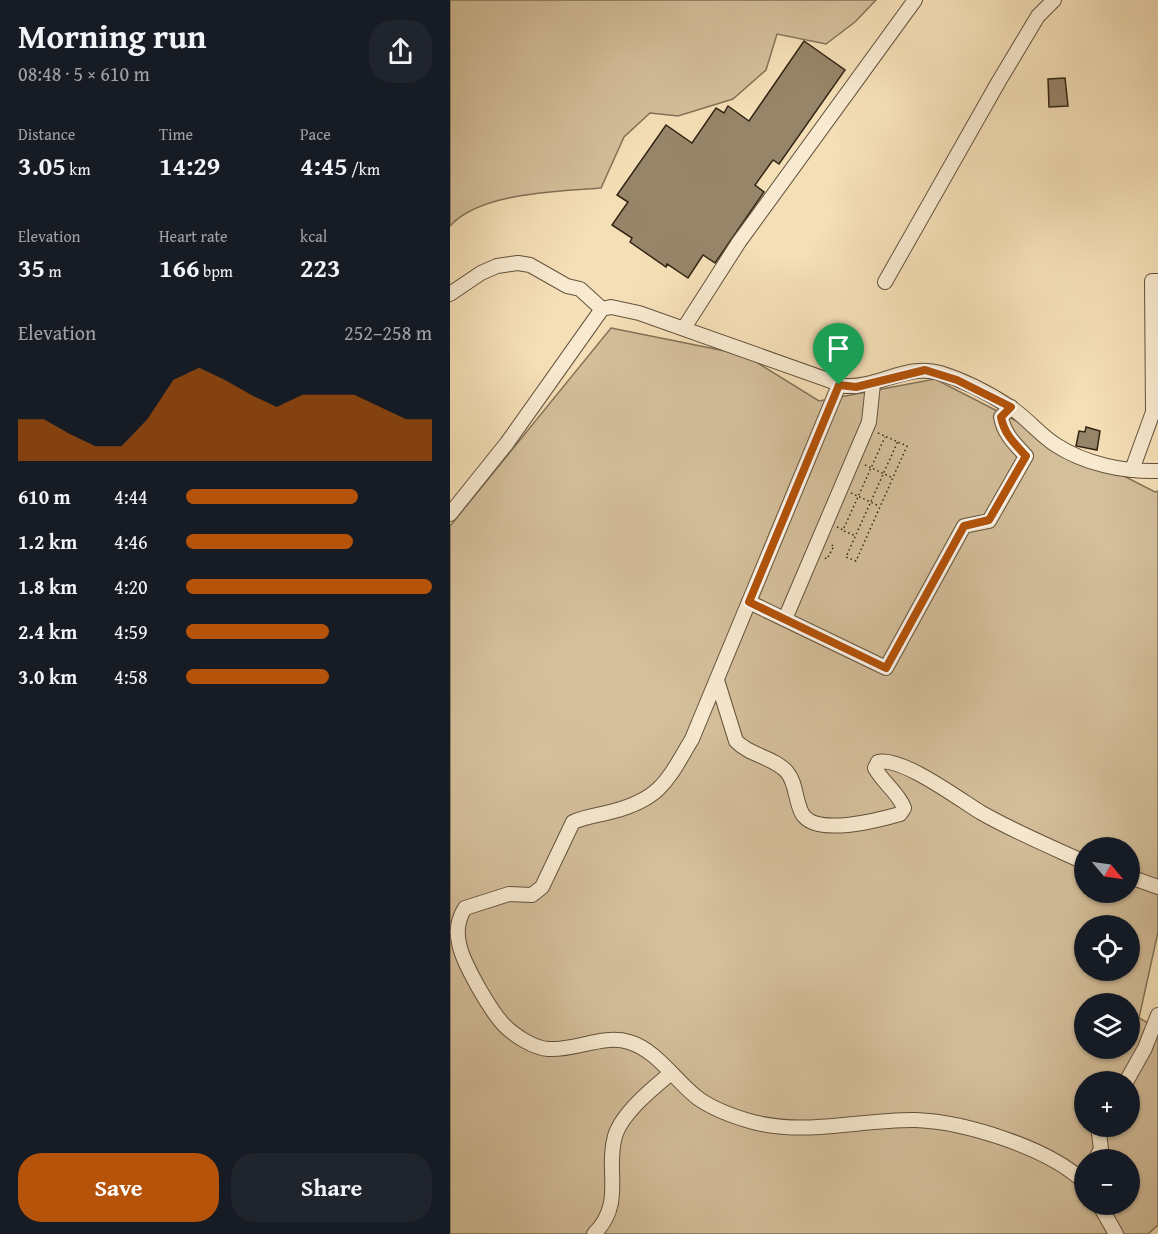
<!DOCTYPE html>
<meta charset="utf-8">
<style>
:root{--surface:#171b24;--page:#20242c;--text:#f1f3f6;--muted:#9ea1a6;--accent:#b45309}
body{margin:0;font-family:"Gentium Book Plus",serif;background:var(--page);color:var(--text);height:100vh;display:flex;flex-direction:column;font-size:22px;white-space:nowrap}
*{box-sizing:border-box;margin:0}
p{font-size:20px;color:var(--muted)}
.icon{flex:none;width:33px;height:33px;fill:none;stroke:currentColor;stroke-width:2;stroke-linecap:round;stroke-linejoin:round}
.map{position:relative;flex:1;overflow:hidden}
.sheet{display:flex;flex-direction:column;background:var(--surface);width:450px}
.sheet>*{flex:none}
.needle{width:39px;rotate:119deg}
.controls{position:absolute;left:624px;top:837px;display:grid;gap:12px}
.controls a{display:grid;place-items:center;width:66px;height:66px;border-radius:50%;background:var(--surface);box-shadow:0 2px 4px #0004;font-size:30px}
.pin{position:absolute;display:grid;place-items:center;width:51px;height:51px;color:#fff;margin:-62px -26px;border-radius:50% 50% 50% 0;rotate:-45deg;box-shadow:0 0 6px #0007}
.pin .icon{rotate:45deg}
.round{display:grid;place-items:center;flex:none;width:63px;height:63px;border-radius:24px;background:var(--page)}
.head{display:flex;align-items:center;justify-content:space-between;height:102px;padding:0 18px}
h1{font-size:33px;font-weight:700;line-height:45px}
.metrics{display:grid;grid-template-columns:repeat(3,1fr);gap:9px;height:102px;padding:6px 18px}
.metrics div{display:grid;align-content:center}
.metrics b{font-size:26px;font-weight:700}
.metrics small{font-size:16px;font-weight:400}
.metrics p{font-size:16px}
.chart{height:168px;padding:12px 18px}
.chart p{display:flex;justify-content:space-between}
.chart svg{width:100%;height:108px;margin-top:6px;fill:var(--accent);opacity:.7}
.action{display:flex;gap:12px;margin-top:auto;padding:12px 18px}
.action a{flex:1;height:69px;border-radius:24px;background:var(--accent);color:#fff;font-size:24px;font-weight:700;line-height:69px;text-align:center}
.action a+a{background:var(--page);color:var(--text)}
ul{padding:0 18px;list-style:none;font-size:20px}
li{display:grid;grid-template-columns:96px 72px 1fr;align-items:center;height:45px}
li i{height:15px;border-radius:8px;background:var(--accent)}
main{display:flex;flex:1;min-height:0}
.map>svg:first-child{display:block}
.green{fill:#d4bf9b;stroke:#837258;stroke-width:1.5;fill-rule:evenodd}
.building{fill:#978569;stroke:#322414;stroke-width:1.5}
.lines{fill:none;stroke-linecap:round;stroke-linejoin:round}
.minor-casing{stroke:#63533d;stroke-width:16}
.path{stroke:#322414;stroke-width:1.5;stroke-dasharray:1.5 3;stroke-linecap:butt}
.minor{stroke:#f8ead0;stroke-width:14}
.route-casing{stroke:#fff;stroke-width:12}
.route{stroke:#b45309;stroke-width:8}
</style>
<main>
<section class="sheet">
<div class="head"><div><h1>Morning run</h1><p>08:48 · 5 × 610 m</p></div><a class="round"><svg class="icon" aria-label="share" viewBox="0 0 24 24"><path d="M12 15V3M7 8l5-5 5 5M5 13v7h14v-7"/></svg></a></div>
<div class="metrics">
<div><p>Distance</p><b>3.05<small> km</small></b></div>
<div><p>Time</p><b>14:29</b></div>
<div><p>Pace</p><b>4:45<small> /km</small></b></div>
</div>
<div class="metrics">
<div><p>Elevation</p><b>35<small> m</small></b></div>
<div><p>Heart rate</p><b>166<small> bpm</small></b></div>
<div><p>kcal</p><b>223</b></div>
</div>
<div class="chart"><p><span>Elevation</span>252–258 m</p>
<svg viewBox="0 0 160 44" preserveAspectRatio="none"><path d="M0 44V27L10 27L20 33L30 38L40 38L50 27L60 11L70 6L80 11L90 17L100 22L110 17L120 17L130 17L140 22L150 27L160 27V44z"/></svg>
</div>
<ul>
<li><b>610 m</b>4:44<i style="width:70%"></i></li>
<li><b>1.2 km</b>4:46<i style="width:68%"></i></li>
<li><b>1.8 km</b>4:20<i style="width:100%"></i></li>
<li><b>2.4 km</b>4:59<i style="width:58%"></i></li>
<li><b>3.0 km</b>4:58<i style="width:58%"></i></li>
</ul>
<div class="action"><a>Save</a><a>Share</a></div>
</section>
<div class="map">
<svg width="708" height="1234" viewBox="0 0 708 1234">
<rect width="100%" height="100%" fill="#f5dfb7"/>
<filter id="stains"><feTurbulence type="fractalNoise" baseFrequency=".00333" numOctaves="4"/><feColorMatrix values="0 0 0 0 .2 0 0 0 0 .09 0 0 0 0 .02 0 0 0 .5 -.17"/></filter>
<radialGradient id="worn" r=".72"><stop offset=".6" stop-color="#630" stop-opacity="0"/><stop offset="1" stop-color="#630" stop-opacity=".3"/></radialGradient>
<g class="green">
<path d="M0 0H426L405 22 376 44 327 34 316 70 283 99 228 116 200 113 174 137 151 188C107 192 31 192 0 226Z"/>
<path d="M161 328 295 355 369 401 485 379 705 492 708 491V932L689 1018 698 1023 708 1020V1225L698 1234H0V526ZM634 848H680V892H634ZM634 926H680V970H634ZM634 1004H680V1048H634ZM634 1082H680V1126H634ZM634 1160H680V1204H634Z"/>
</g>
<g class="building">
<polygon points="354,41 395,70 329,164 323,160 305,185 314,192 265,263 253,255 238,278 217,264 216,267 180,242 182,238 162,225 178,202 167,195 216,125 242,143 266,108 274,113 278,106 299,121"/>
<polygon points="615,78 618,106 599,107 598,79"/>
<polygon points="636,427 650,431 647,450 626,446 629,431 635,432"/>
</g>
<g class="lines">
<defs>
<g id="minor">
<polyline points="435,282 549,81 588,16 604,0"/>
<polyline points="0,294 31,273 47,266 68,263 80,265 117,286 130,289 152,309"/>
<polyline points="234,328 289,242 465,0"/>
<path d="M389 385 242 739C218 779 212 798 164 811 150 815 136 816 123 822L92 887 82 895 59 894 15 908C8 919 6 930 9 943 12 962 41 1012 55 1026 65 1036 84 1048 98 1049 125 1051 153 1034 179 1042 207 1050 226 1082 249 1099 265 1110 285 1117 303 1122 358 1136 412 1119 466 1120 515 1122 599 1148 634 1182"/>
<polyline points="682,470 703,412 702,281 708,281"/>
<path d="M0 514 57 443 152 309 161 307 189 313 395 386C427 388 458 363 490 373 513 380 540 394 560 407 577 418 590 435 606 445 635 464 674 472 708 471"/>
<path d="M299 602 436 668 514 526 539 521 576 456C565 444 554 434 551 417L561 407"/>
<polyline points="335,619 419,422 423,384"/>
<path d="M267 680 286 741C300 756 324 757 337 772 347 784 345 803 353 815 368 836 429 820 450 814L454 808C448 792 433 783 425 768L428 762C451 756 509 799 530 812 563 831 599 846 634 862"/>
<polyline points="680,877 708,887"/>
<polyline points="676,1082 695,1048 708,1015"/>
<polyline points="645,1160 651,1149 648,1126"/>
<polyline points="649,1204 666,1234"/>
<path d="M144 1234C175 1203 155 1171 165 1136 172 1113 203 1088 221 1073"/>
</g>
</defs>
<use href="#minor" class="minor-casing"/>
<g class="path">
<polyline points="428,433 457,446 406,561 396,557 448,441"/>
<polyline points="415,465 443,478"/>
<polyline points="401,493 429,506"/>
<polyline points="387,527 393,530 435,437"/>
<polyline points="394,531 406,536"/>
<polyline points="375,558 377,559 384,546 379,544"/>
</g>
<use href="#minor" class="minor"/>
</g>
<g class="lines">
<defs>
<path id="route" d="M475 370 507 380 561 407 551 417C554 434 565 444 576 456L539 520 514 526 436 668 299 602 389 385 406 387Z"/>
</defs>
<use href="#route" class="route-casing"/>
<use href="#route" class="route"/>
</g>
<rect width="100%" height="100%" filter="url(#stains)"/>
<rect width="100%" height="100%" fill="url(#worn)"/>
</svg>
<div class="controls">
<a><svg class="needle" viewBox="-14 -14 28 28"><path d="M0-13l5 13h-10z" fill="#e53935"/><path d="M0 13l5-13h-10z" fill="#9ea1a6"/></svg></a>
<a><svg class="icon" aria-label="locate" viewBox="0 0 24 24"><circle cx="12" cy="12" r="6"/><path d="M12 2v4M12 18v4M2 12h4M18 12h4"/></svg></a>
<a><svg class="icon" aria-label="layers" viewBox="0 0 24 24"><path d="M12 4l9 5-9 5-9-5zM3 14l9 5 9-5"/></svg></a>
<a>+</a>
<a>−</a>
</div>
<div class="pin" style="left:389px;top:385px;background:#1e9e55"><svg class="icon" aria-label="arrive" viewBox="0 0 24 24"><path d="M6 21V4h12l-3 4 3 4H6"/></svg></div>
</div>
</main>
